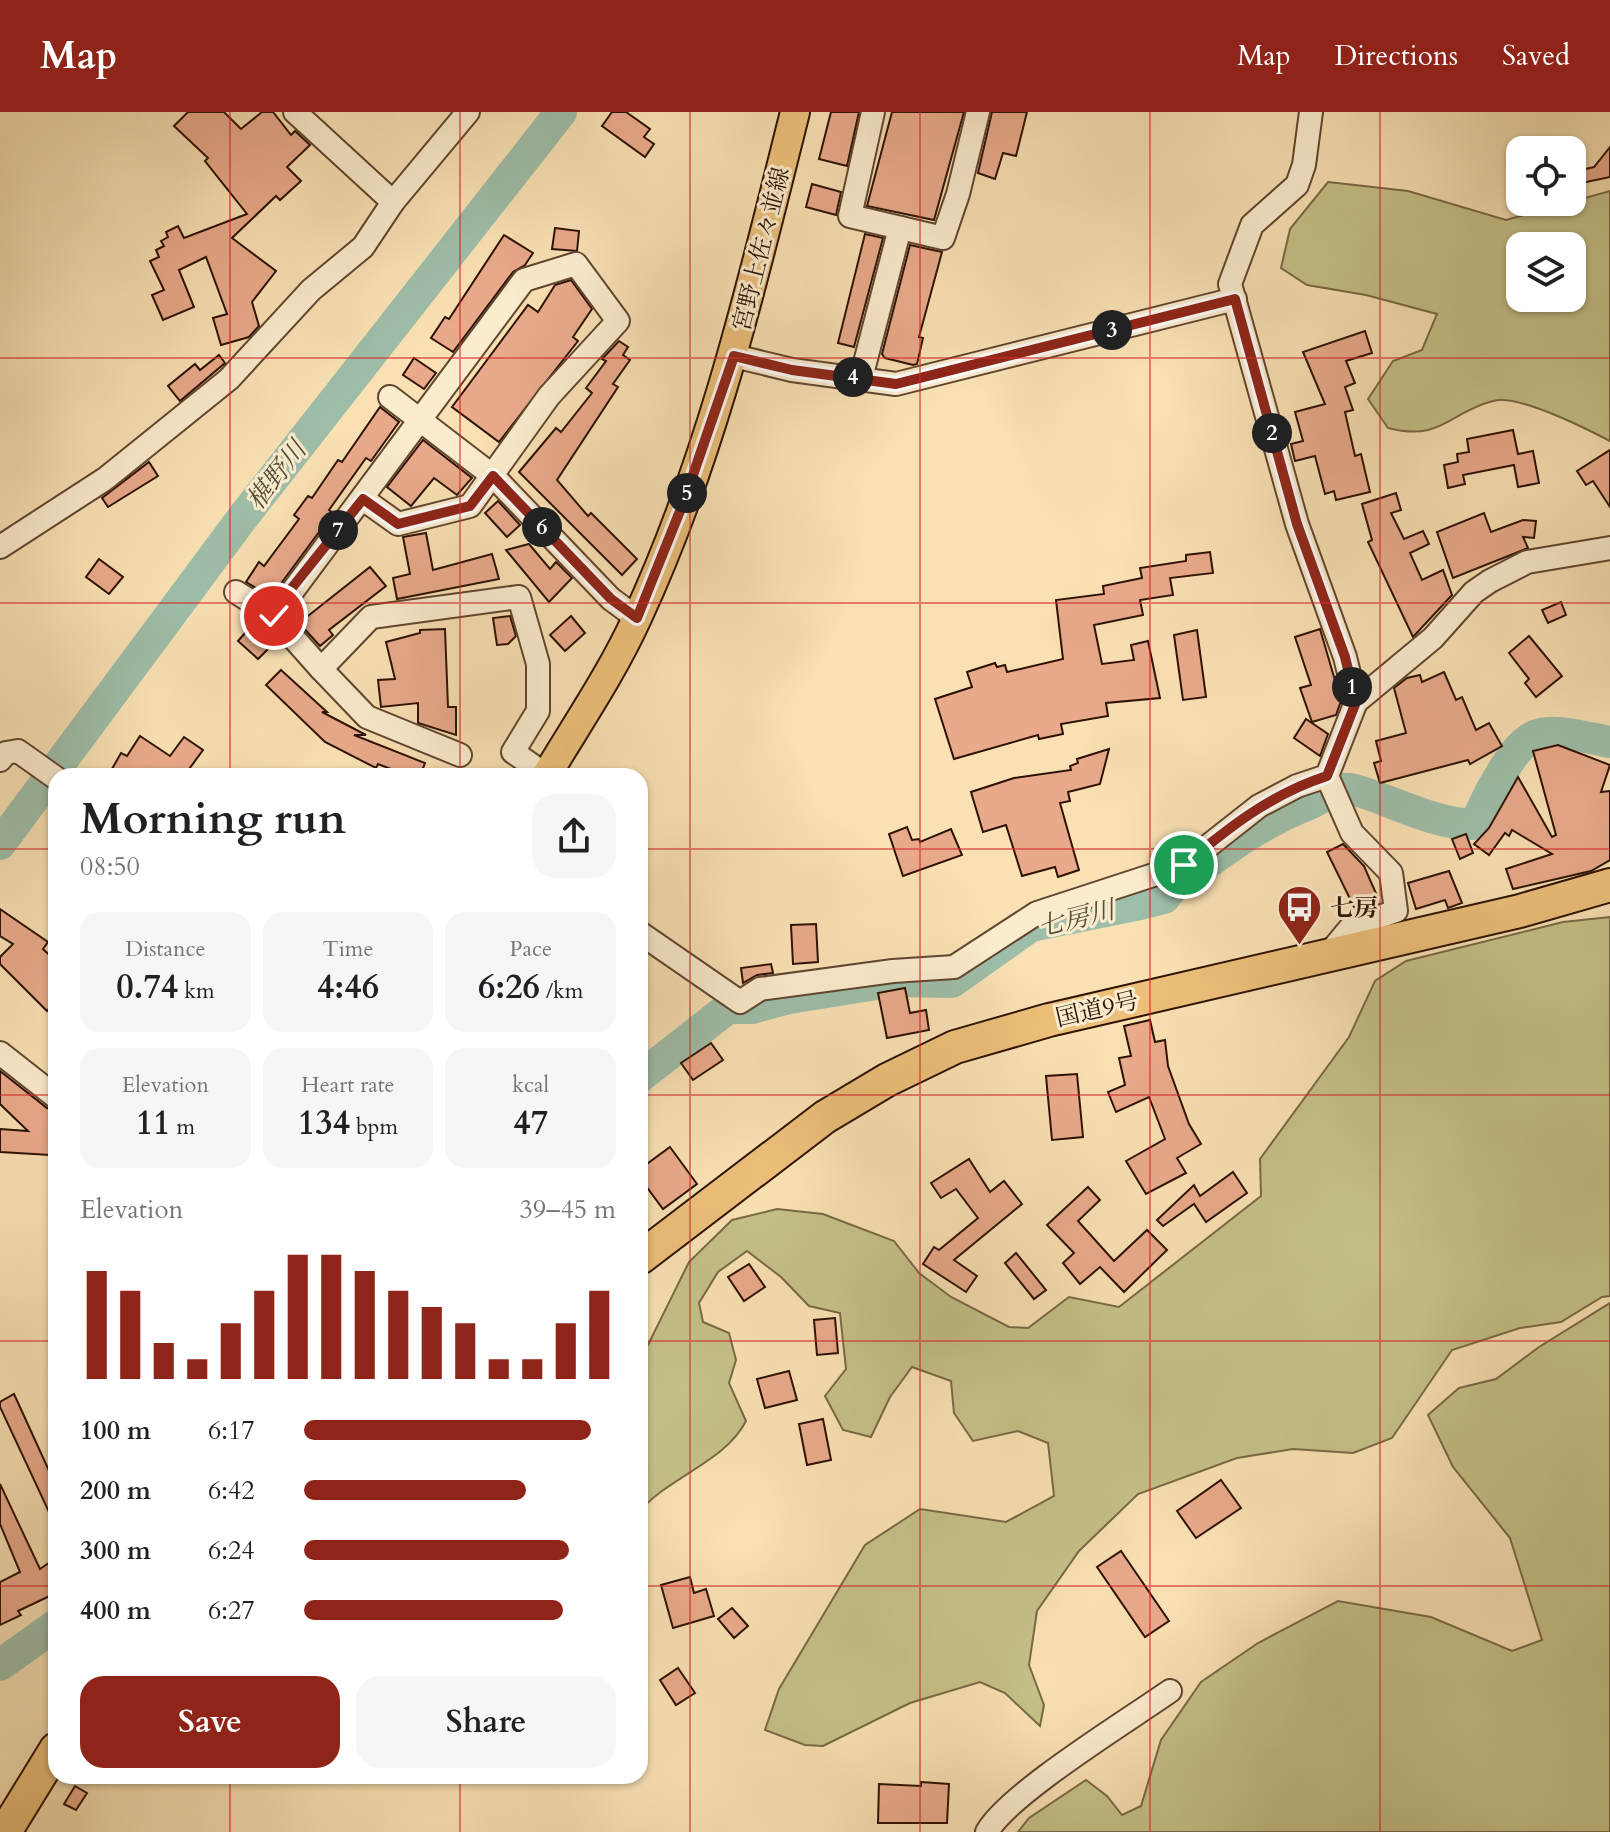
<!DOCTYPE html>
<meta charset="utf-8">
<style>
:root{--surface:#fff;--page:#f6f6f6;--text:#202124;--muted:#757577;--accent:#8f2418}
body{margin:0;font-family:Cardo,"Noto Serif JP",serif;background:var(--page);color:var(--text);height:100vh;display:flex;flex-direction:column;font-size:30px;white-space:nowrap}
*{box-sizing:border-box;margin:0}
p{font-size:26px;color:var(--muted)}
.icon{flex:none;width:44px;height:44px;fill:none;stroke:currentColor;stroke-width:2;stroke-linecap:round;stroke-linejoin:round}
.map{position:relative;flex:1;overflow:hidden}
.panel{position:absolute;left:48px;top:656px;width:600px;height:1016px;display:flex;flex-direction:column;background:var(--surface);border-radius:24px;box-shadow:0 2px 6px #0004}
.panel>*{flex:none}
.fabs{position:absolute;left:1506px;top:24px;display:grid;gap:16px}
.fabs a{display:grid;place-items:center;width:80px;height:80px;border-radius:16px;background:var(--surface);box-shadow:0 2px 6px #0004;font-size:40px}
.pin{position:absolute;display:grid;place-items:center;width:68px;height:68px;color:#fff;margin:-34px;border:4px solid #fff;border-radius:50%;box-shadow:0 2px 8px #0007}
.km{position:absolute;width:40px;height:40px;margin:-20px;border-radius:50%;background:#222;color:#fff;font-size:22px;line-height:40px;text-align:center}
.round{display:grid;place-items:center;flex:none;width:84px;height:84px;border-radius:24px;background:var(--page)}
.head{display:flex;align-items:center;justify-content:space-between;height:136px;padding:0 32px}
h1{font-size:44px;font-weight:700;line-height:60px}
.stats{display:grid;grid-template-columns:repeat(3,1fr);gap:12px;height:136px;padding:8px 32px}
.stats div{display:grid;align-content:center;border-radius:20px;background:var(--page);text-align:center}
.stats b{font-size:34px;font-weight:700}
.stats small{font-size:22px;font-weight:400}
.stats p{font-size:22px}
.chart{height:224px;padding:16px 32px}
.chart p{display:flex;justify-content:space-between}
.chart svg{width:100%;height:144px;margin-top:8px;stroke:var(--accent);stroke-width:6}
.button{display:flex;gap:16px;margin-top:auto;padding:16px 32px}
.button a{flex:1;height:92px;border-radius:24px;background:var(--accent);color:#fff;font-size:32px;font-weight:700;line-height:92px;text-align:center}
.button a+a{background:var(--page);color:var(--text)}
ul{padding:0 32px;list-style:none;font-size:26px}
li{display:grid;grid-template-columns:128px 96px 1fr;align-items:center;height:60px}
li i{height:20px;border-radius:10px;background:var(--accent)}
header{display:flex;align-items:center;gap:48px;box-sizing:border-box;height:112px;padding:0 40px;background:var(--accent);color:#fff}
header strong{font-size:38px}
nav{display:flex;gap:44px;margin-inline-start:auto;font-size:28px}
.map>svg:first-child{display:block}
.green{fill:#c5c188;stroke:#796946;stroke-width:2;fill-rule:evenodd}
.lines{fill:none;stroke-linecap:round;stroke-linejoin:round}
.river{stroke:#9ebea9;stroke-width:32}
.building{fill:#e9aa8b;stroke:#2d1103;stroke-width:2}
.minor-casing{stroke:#60452f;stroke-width:26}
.major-casing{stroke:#2d1103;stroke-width:32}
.highway-casing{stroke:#2d1103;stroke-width:36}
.minor{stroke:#fbecce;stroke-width:22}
.major{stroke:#ecc07a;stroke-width:28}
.highway{stroke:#ecc07a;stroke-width:32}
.route-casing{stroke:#fff;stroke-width:16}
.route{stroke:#8f2418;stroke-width:10}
.grid{fill:none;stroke:#d62828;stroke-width:2;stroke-opacity:0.55}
.labels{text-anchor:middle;stroke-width:6;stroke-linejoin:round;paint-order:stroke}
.street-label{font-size:24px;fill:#2d1103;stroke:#fbecce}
.poi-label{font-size:24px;font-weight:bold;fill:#2d1103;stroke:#fbecce;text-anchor:start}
.water-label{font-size:26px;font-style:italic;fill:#554e3d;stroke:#fbecce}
</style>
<header>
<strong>Map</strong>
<nav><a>Map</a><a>Directions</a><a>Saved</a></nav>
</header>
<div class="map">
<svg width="1610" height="1720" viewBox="0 0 1610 1720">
<rect width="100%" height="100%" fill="#f9e1b4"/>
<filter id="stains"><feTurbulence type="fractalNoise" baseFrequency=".0025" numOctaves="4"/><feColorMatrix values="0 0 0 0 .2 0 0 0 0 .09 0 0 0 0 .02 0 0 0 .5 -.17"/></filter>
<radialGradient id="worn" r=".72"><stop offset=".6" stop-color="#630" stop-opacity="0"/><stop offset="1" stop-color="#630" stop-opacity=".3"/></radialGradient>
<g class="green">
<path d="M1328 70 1408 79 1506 108 1610 79V329C1585 316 1519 282 1493 289 1449 300 1442 330 1388 316L1368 287 1393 249 1422 238 1437 202 1366 183 1307 173 1281 156 1290 117ZM1520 134H1572V186H1520Z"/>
<path d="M1610 805V1184L1602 1185 1561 1210 1520 1216 1452 1238 1392 1326 1353 1341 1293 1337 1237 1346 1138 1382 1079 1439 1037 1499 1029 1553 1044 1593 1040 1614 1005 1581 980 1570 910 1591 823 1634 805 1633 765 1618 779 1577 865 1433 920 1397 1006 1410 1054 1384 1048 1331 1018 1319 973 1329 954 1301 951 1269 912 1255 890 1285 871 1325 843 1318 825 1284 846 1257 840 1201 809 1194 781 1165 747 1139 718 1160 699 1191 703 1210 729 1221 736 1248 729 1271 746 1309C725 1350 670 1364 640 1399V1249L689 1150 732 1108 777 1097 823 1102 894 1129 919 1161 951 1185 1009 1215 1028 1216 1069 1185 1119 1195 1261 1084 1260 1047 1349 925 1375 869 1406 849 1563 810Z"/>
<polygon points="1610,1191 1610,1720 1018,1720 1029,1706 1086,1668 1107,1684 1122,1703 1141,1694 1161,1628 1201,1570 1258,1531 1338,1489 1431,1505 1512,1539 1542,1528 1510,1426 1453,1355 1428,1303 1459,1276 1496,1267 1539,1235"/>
</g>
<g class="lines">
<g class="river">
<polyline points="0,732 243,405 561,0"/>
<path d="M640 965 728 896H752L789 886 895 869 952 870 1031 814 1140 792 1164 786 1173 775C1220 743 1255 713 1309 692 1324 685 1338 673 1355 678 1391 688 1435 713 1473 712 1481 703 1485 690 1491 679 1530 610 1536 615 1610 630"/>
<polyline points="0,1553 56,1513"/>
</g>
</g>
<g class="building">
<polygon points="188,0 224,0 241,17 262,0 273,0 291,23 295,19 310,33 287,55 301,69 280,88 276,84 232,126 276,159 252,190 259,214 249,225 221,233 213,206 227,202 206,145 179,158 194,195 163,208 152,183 164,178 150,149 159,145 156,138 164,134 161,129 168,125 166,120 178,114 184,126 247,102 205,49 208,46 174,14"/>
<polygon points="612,0 626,0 650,17 644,25 654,32 645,45 602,14"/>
<polygon points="831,0 859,0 847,54 819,47"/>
<polygon points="892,0 964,0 934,108 867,94"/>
<polygon points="992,0 1027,0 1016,44 1003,41 995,67 978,61"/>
<polygon points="1610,35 1610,65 1572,73 1572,60 1594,55"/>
<polygon points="812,72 841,80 836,103 806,95"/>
<polygon points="555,116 579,119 577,139 552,137"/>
<polygon points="865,122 883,126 854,235 838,231"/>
<polygon points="504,123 533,141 525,153 513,160 453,240 431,226 445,205 449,207"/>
<polygon points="910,133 942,140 919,225 923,226 917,252 913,253 885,246 882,242"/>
<polygon points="571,168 592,197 573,225 578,229 499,330 452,295 528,193 538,200 555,173"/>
<polygon points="1365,219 1372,241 1346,249 1355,271 1345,275 1353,298 1345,300 1355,344 1361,342 1370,380 1336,388 1334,379 1325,382 1315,344 1295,349 1291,332 1303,329 1295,300 1325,292 1303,240"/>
<polygon points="619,229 628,235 623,243 630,248 613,272 618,275 557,368 588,404 591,401 637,447 622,463 519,360 556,316 561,320 592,281 586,276 606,249 602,247"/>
<polygon points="219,243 225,251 180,289 168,274 195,252 200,258"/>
<polygon points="414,246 436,261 424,277 403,263"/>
<polygon points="380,295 399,310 371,349 366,346 329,398 333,401 271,485 246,470 259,450 264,454 299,407 294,403 308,384 312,386 338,348 342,350"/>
<polygon points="1513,318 1518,342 1533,339 1539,371 1518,375 1514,353 1463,363 1465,372 1448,376 1444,353 1458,350 1457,342 1469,340 1467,327"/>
<polygon points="423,328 472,366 457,383 434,366 411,394 387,375"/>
<polygon points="1610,338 1610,395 1593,369 1586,373 1577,359"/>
<polygon points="149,350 158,364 108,395 102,386"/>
<polygon points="1396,381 1401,398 1391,401 1404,427 1423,419 1429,432 1410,441 1422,468 1443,458 1452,483 1413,525 1368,430 1372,428 1362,392"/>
<polygon points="498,389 520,413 507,425 485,401"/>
<polygon points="1484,401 1491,420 1523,408 1536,409 1534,426 1523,425 1528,436 1453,466 1437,420"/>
<polygon points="426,421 433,458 492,442 499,467 397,487 393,466 410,462 403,425"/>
<polygon points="529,432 550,457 556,450 572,466 549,490 506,438"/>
<polygon points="1210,440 1213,461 1170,466 1173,483 1140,488 1143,503 1094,513 1102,552 1134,548 1131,533 1148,529 1160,586 1106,591 1108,604 1061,612 1063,622 1039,627 1038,623 954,647 935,587 972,575 967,560 995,551 997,555 1005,553 1007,560 1063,547 1056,488 1104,482 1103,474 1142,466 1140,456 1186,449 1186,443"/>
<polygon points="99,447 123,465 109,482 86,465"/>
<polygon points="370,455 386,474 329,518 333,523 320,534 299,511"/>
<polygon points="1561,490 1566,503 1548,511 1542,498"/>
<polygon points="510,504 516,524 508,532 497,533 493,506"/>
<polygon points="571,504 585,521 565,539 550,523"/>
<polygon points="254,511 269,524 262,532 268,537 258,547 238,529"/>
<polygon points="445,517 448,595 456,595 456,623 418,611 418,591 381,595 378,568 395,567 386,530 420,521 420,518"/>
<polygon points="1320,517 1341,589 1336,603 1312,610 1300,576 1311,573 1295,525"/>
<polygon points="1197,518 1206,585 1183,588 1174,523"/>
<polygon points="1529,524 1562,564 1536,585 1525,571 1529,567 1509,541"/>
<polygon points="281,558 327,600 322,600 366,623 354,623 425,651 420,664 409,664 378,652 376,656 325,630 266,573"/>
<polygon points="1444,560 1456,588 1462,585 1476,618 1489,611 1502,634 1470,652 1468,648 1380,671 1374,651 1381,649 1376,629 1406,621 1394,576 1407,566 1420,563 1422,570"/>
<polygon points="1306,607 1328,622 1320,644 1294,626"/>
<polygon points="140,624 170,644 184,625 203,638 184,664 108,664 121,641 127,644"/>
<polygon points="1558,633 1610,653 1601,680 1610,679 1610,748 1591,759 1513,777 1506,757 1552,742 1512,718 1509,724 1505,721 1489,743 1474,732 1489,716 1518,665 1552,725 1556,723 1533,639"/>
<polygon points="1109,637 1100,672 1068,680 1070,689 1060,691 1079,758 1058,765 1055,755 1022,764 1006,713 983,720 971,680 1014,666 1071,658 1070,654 1078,651 1077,647"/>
<polygon points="907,715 912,728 919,727 920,730 951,717 962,743 903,764 889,722"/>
<polygon points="1466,722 1473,741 1460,747 1452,727"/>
<polygon points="1343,732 1364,754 1378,786 1354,795 1327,740"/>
<polygon points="1449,759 1462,791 1448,796 1445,788 1416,797 1408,771"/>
<polygon points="0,797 48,830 43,837 56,849 56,889 47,899 0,852 0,845 13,832 0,824"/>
<polygon points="816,812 818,850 793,852 791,813"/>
<polygon points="771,852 773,861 757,863 743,871 741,856"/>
<polygon points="905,876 910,901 926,898 929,918 887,926 878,881"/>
<polygon points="1150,908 1155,930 1165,928 1168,954 1189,1012 1201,1032 1177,1046 1186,1061 1146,1082 1126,1049 1165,1027 1149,985 1116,1000 1108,980 1125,973 1119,946 1131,944 1124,914"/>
<polygon points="711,931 723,948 693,968 681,951"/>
<polygon points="0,959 47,996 56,999 50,1043 0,1040 0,1017 28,1019 0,992"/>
<polygon points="1077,962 1083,1025 1052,1028 1046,964"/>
<polygon points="670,1035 697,1072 663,1097 640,1066 640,1057"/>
<polygon points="969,1047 990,1080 1004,1069 1022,1092 954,1148 977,1164 966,1180 923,1152 934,1135 939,1138 978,1106 956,1077 941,1086 931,1071"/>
<polygon points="1233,1060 1247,1081 1206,1110 1194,1092 1163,1114 1157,1108 1194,1073 1200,1084"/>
<polygon points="1088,1075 1100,1088 1078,1109 1114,1149 1147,1118 1167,1138 1124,1180 1100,1155 1080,1172 1063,1151 1074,1141 1047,1113"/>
<polygon points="1016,1141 1046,1178 1034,1187 1005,1151"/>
<polygon points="749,1152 765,1175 744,1189 728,1165"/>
<polygon points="835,1206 838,1241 817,1243 814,1208"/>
<polygon points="789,1259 797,1288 765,1296 757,1267"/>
<polygon points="14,1282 56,1374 56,1415 0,1295 0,1290"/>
<polygon points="823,1307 831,1348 807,1353 799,1312"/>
<polygon points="1221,1368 1241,1396 1196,1426 1177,1399"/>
<polygon points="0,1372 40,1457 56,1446 56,1481 18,1499 21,1503 0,1513 0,1470 20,1460 0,1412"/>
<polygon points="1121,1439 1169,1509 1145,1525 1097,1455"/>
<polygon points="690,1465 694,1481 706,1477 714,1504 673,1516 661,1473"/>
<polygon points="732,1496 748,1514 734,1526 718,1507"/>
<polygon points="678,1556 695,1581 676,1593 660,1568"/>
<polygon points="921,1670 949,1672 947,1711 878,1711 879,1672 921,1674"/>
<polygon points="75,1674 87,1681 76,1698 64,1692"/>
</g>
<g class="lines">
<defs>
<g id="minor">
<polyline points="295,0 393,90"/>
<polyline points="873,0 850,104 943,126 958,82 978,0"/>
<polyline points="734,244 792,258 896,272 1235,187"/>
<polyline points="861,266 900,116"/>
<polyline points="390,285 493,364 611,487 637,506"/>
<polyline points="0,435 105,367 229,267 311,178 363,135 393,90 468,0"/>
<polyline points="236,480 274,504 321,557 371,505 519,485 538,552 538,599 513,640 546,663"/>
<polyline points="274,504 524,168 576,152 618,209 549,284 470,394 398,412 363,387"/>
<polyline points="321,557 367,605 460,643"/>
<polyline points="1356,590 1433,526 1474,480 1490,469 1527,450 1610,436"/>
<polyline points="0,648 6,641 18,639 56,666"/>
<polyline points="1327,664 1352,721 1391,761 1396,799 1351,815 1327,844"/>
<polyline points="640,821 740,890 760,877 893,859 954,855 1037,801 1184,753 1259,694 1297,674 1327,664 1356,590 1345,545 1297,412 1230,172 1252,113 1297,73 1304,53 1311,0"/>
<polyline points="0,941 56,985"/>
<path d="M987 1720C1008 1682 1129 1608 1170 1579"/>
</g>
<path id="major" d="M546 664C577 612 612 561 637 506 712 344 752 172 795 0"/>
<g id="highway">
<polyline points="640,1146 825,1005 887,968 955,935 1049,908 1520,799 1610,773"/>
<polyline points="5,1720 56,1637"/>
</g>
</defs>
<use href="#minor" class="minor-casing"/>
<use href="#major" class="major-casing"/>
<use href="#highway" class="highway-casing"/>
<use href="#minor" class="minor"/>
<use href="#major" class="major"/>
<use href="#highway" class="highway"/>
</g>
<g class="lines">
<defs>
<path id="route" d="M274 504 287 482 363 387 398 412 470 394 493 364 611 487 637 506 684 389 734 244 792 258 896 272 1235 187 1297 412 1345 545 1356 590 1327 664C1271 682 1228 716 1184 753"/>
</defs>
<use href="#route" class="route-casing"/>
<use href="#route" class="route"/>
</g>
<path class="grid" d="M230 0V664M460 0V664M690 0V1720M920 0V1720M1150 0V1720M1380 0V1720M0 246H1610M0 491H1610M0 737H56M640 737H1610M0 983H56M640 983H1610M0 1229H56M640 1229H1610M0 1474H56M640 1474H1610M230 1664V1720M460 1664V1720"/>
<defs>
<symbol id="bus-pin" viewBox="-11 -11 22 30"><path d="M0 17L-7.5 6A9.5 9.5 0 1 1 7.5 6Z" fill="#8f2418" stroke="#fbecce"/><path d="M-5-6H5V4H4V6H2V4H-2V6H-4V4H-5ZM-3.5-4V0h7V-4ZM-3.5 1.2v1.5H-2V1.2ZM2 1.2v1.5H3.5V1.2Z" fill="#fff"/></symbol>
</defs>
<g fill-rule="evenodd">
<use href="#bus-pin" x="1274" y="770" width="51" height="69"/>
</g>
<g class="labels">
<g class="street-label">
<text transform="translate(761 137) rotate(-76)" y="8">宮野上佐々並線</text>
<text transform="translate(1097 897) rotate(-13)" y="8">国道9号</text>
</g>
<g class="poi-label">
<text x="1330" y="804">七房</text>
</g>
<g class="water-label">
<text transform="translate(276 363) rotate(-52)" y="9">椹野川</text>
<text transform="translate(1076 806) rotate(-14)" y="9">七房川</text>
</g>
</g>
<rect width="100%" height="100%" filter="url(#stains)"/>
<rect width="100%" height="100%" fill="url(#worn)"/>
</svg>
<div class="fabs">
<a><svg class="icon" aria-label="locate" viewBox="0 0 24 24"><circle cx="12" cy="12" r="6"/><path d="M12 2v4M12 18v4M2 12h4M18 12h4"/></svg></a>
<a><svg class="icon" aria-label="layers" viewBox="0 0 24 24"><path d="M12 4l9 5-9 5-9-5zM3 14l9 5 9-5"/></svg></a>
</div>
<div class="pin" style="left:1184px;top:753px;background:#1e9e55"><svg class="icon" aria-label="arrive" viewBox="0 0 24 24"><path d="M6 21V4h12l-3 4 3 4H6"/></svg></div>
<div class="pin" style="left:274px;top:504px;background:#d93025"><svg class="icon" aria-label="check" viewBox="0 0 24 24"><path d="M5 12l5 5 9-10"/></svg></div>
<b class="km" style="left:1352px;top:575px">1</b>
<b class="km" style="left:1272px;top:321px">2</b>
<b class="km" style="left:1112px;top:218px">3</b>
<b class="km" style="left:853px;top:265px">4</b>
<b class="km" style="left:687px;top:381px">5</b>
<b class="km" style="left:542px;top:415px">6</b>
<b class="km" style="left:338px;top:418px">7</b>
<section class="panel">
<div class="head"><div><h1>Morning run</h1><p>08:50</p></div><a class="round"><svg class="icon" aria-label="share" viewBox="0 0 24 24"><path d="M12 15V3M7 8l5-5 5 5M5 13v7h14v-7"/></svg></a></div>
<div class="stats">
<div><p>Distance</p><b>0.74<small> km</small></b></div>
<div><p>Time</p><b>4:46</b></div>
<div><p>Pace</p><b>6:26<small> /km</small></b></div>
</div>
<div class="stats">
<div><p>Elevation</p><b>11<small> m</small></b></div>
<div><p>Heart rate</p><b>134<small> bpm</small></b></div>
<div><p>kcal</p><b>47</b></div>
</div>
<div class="chart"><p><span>Elevation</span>39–45 m</p>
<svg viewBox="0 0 160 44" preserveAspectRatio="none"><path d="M5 44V11M15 44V17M25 44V33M35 44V38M45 44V27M55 44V17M65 44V6M75 44V6M85 44V11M95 44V17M105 44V22M115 44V27M125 44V38M135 44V38M145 44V27M155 44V17"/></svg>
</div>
<ul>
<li><b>100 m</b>6:17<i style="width:92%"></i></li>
<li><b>200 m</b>6:42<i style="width:71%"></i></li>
<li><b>300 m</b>6:24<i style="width:85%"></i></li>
<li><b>400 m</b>6:27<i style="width:83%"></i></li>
</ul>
<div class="button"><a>Save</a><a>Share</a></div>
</section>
</div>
